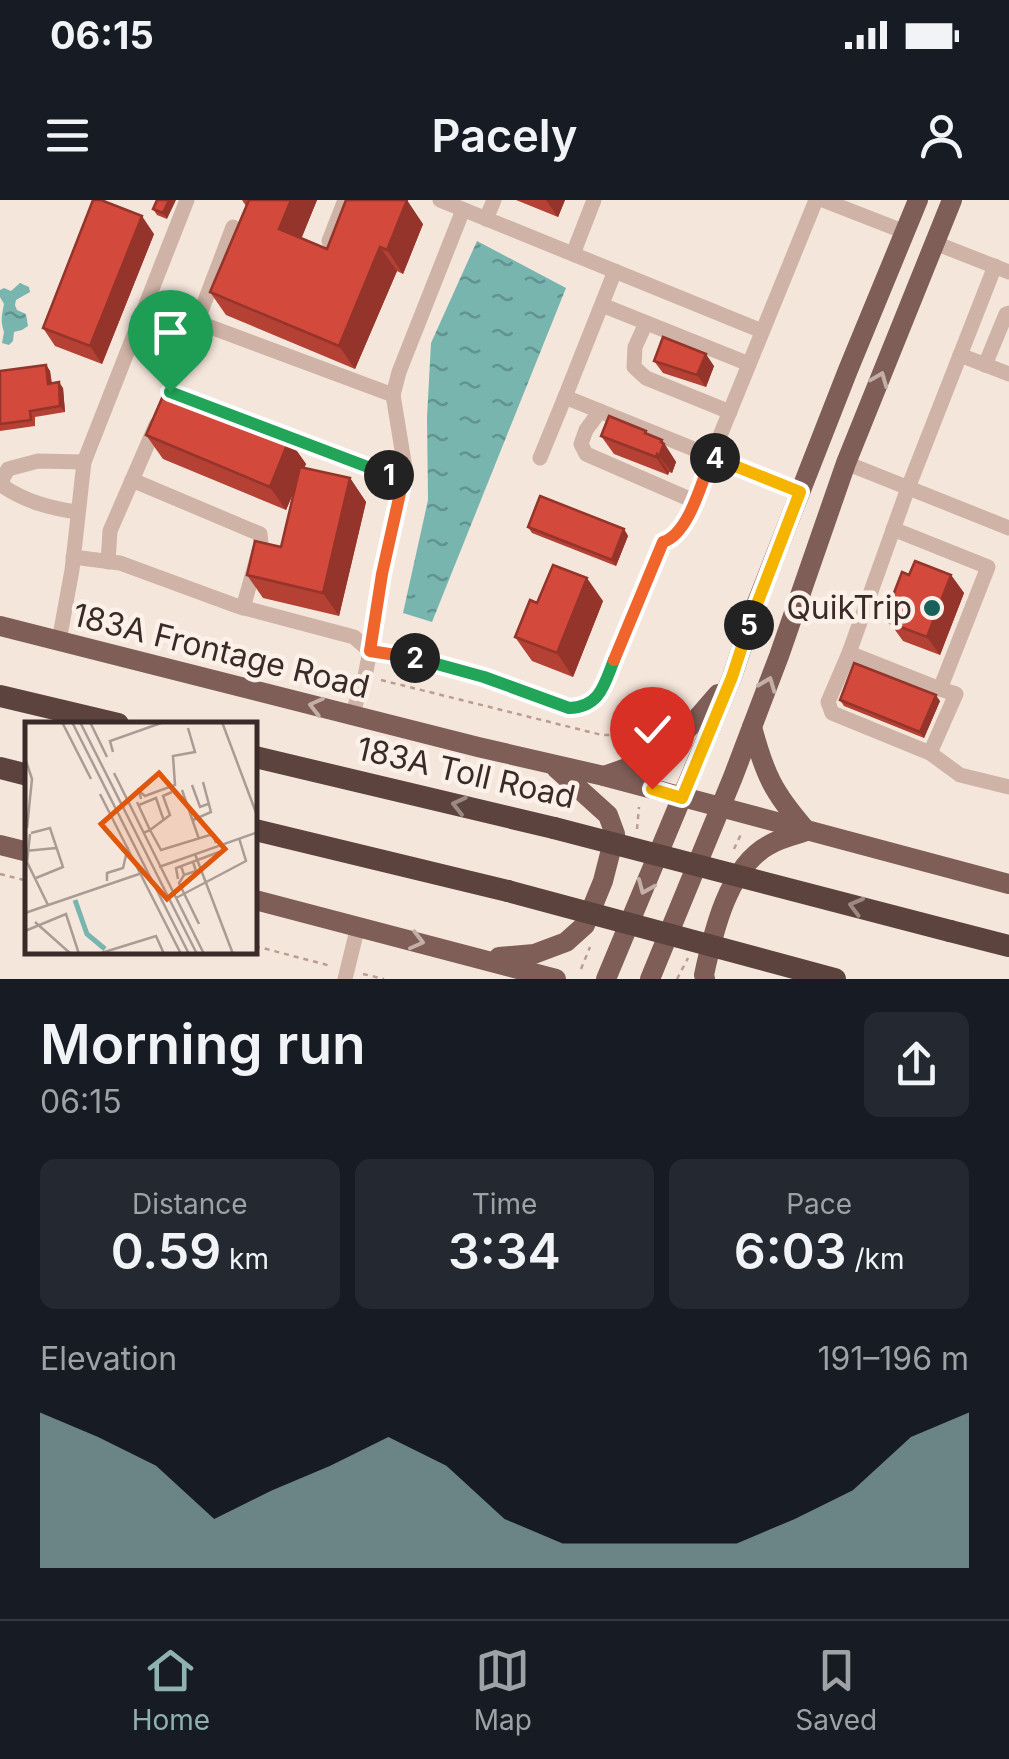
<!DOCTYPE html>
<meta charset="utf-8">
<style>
:root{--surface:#171b24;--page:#242831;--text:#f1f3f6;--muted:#9ea1a6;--line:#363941;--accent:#8fb1b0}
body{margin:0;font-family:Inter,sans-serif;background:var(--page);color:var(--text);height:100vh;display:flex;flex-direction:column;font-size:38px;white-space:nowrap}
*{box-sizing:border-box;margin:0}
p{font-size:32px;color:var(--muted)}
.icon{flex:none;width:55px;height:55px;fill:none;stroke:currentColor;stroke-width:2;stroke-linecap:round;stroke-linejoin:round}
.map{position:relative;height:779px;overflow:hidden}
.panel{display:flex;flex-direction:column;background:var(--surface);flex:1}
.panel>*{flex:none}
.pin{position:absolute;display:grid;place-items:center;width:85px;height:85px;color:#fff;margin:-102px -42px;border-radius:50% 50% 50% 0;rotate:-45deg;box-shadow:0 0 10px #0007}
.pin .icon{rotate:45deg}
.km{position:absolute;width:50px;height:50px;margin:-25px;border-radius:50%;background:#222;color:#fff;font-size:28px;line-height:50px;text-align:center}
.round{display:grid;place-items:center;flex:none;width:105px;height:105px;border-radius:15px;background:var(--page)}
.summary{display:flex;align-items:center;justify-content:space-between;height:170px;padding:0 40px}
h1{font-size:55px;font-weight:600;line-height:75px}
.metrics{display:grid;grid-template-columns:repeat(3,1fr);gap:15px;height:170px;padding:10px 40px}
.metrics div{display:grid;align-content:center;border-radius:15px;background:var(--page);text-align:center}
.metrics b{font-size:50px;font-weight:600}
.metrics small{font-size:28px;font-weight:400}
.metrics p{font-size:28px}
.chart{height:280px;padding:20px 40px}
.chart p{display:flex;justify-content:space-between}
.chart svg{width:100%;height:180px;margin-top:10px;fill:var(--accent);opacity:.7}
.status{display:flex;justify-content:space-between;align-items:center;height:70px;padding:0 50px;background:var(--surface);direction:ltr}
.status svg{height:28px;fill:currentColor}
header{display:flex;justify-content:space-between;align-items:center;height:130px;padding:0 40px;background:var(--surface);font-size:45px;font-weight:600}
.menu{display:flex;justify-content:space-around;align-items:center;height:140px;border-top:2px solid var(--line);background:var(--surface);font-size:28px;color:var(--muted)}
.menu a{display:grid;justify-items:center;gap:5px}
.menu .on{color:var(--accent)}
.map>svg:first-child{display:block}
.water{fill:url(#water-ripples)}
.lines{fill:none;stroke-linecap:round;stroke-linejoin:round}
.path{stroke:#bb9c90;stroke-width:2.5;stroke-dasharray:5 5;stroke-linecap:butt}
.minor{stroke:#cfb3a6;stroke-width:15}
.major{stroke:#7e5e57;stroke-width:20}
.highway{stroke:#5c433e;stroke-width:22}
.highway-bridge{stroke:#5c433e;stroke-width:22}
.wall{fill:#b54034}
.shaded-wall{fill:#94342a}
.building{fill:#d34a3c;stroke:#94342a;stroke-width:2.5}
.oneway{stroke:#c3afa7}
.oneway2{stroke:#9c8982}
.split-1-casing{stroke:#fff;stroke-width:20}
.split-2-casing{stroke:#fff;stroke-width:20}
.split-3-casing{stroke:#fff;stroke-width:20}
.split-4-casing{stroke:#fff;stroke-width:20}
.split-5-casing{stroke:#fff;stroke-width:20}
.split-6-casing{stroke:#fff;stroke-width:20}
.split-1{stroke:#22a559;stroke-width:12}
.split-2{stroke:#f0652b;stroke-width:12}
.split-3{stroke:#22a559;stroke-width:12}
.split-4{stroke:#f0652b;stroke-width:12}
.split-5{stroke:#f5b400;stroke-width:12}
.split-6{stroke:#f5b400;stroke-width:12}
.poi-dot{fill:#18615b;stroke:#fcf1e9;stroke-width:4}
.labels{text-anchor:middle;stroke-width:9;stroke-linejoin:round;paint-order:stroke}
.poi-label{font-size:32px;fill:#3a2b28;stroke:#fcf1e9;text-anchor:end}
.street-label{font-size:32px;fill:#3a2b28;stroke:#fcf1e9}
.inset-river{fill:none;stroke:#78b5af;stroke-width:5}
.inset-road{fill:none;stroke:#aa9b94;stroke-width:2.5}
.view{fill:#df570d;fill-opacity:0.15;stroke:#df570d;stroke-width:5}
.inset-edge{fill:none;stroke:#3a2b28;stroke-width:5}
</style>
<div class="status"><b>06:15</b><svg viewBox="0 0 49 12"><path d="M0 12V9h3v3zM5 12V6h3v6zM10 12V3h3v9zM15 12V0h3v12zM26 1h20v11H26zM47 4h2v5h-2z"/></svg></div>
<header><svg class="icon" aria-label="menu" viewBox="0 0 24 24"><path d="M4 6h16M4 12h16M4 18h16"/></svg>Pacely<svg class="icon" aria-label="person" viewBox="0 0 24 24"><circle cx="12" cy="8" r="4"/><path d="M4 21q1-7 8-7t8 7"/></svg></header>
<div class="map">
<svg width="1009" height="779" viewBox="0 0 1009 779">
<defs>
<pattern id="water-ripples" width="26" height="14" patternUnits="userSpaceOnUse" patternTransform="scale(2.5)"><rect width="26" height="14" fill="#78b5af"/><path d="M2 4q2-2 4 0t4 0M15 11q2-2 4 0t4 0" fill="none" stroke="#63938e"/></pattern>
</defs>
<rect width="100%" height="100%" fill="#f5e6dc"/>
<g class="water">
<polygon points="477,41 566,88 432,422 403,413 428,300 427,217 431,143"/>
<path d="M20 83 29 87 30 92 16 100 15 105 17 110 26 114 28 126 22 130 14 132 13 141 9 145 2 143 4 132C0 120 2 115 4 104L0 97V90L4 88 11 91Z"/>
</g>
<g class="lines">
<g class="path">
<polyline points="381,480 602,535 610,535 635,545"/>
<polyline points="637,629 639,607"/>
<polyline points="734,649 741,634"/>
<polyline points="0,674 28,681"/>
<polyline points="255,746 331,766"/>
<polyline points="581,769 590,747"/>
<polyline points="363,774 384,779"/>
<polyline points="677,779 688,758"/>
</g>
<g class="minor">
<polyline points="440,0 762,131"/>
<polyline points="823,0 905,32"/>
<polyline points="486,19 494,0"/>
<polyline points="233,27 197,122 393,195 405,268 399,307 382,374 370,451"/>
<polyline points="329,41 345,0"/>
<polyline points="935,43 1009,72"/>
<polyline points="573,54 594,0"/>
<polyline points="602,105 749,164"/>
<polyline points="646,123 635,147 634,167 646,178 730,212"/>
<polyline points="960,155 1009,174"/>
<polyline points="985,165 1006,114 1009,113"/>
<polyline points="393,195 399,172 463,10"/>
<polyline points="565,197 615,71"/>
<polyline points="205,206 403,281"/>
<polyline points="600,211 586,230 581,244 586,254 694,301"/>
<polyline points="540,258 565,197 800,292"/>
<polyline points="846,263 1009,328"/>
<polyline points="132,280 260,334 261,344 243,408"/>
<path d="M77 312C50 308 27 302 4 287L2 280 8 269 38 261 84 262"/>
<polyline points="73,357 120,363 237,406 354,437 370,451"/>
<polyline points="108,362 110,331 156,225"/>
<polyline points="59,441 72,370 84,262 187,0"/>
<polyline points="849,453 940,489 988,367 893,329"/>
<polyline points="940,489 956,494 930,553 960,575 1009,587"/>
<path d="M352 515 365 476 370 451C439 461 504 483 569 508L584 507 600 494 663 342 671 340 682 329 816 0"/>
<polyline points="930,553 832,513 828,502 849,453 908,288 995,66"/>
<polyline points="345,779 358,726"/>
</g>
<g class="major">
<polyline points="0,426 478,547 604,576 1009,684"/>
<path d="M752 527C765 575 773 592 805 629"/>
<polyline points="604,576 666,554 718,494"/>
<polyline points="0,645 28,652"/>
<polyline points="255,700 556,779"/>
<polyline points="499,757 534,754 566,742 585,725 603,681 615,634 608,615 556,568"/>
<polyline points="606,779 732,477 756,405 848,170 918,0"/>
<polyline points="650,779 733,577 779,456 846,263 952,0"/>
<path d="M705 779 704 775C713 733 728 667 769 645 780 638 795 635 807 631"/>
</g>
<g class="highway">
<polyline points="0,496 118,524"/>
<polyline points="255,557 554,628"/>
<polyline points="0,568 28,575"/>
<polyline points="255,630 508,691"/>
<polyline points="950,731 1009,746"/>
</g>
<g class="highway-bridge">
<polyline points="554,628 950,731"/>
<polyline points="508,691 835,779"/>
</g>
</g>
<g class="wall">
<polygon points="157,0 167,19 157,15 153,9"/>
<polygon points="242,0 317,0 301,38 327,49 423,24 403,74 397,71 355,169 226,115 210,92 246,6"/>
<polygon points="516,0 565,0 558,17"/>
<polygon points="154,34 102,164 55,146 43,128"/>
<polygon points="654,161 714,166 706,187 663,173"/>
<polygon points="46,165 50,171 52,183 63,188 65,212 35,217 35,226 0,231 0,171"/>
<polygon points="646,231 648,235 662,240 676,262 672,273 669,272 668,275 614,254 601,236"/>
<polygon points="146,235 289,240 306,264 304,268 350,278 366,302 339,416 263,398 247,375 281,347 294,291 286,310 163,259"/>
<polygon points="528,327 624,329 628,336 616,366 532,333"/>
<polygon points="909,375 951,375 964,393 940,455 903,441 890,423 894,413 889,406"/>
<polygon points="603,401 573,477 532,461 515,437"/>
<polygon points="840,500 940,501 924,538 844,506"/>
</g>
<g class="shaded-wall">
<polygon points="169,0 176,0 167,19 163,13"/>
<polygon points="291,0 317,0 296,52 279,29"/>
<polygon points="407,0 423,24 403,74 387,50"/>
<polygon points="546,0 565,0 558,17"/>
<polygon points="142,16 154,34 102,164 90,146"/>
<polygon points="380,47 397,71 355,169 339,146"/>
<polygon points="706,154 714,166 706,187 697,175"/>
<polygon points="46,165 50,171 52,190 48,184"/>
<polygon points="59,182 63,188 65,212 60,206"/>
<polygon points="289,240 306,264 286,310 270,287"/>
<polygon points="662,240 676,262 672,273 659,256"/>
<polygon points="657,254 669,272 668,275 656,257"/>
<polygon points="350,278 366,302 339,416 323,393"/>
<polygon points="624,329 628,336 616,366 612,360"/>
<polygon points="951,375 964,393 940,455 927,437"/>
<polygon points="587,378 603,401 573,477 557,453"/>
<polygon points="936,495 940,501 924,538 920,532"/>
</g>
<g class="building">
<polygon points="93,0 101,0 142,16 90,146 43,128"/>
<polygon points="157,0 169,0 163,13 153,9"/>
<polygon points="249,0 291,0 279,29 327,49 346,0 407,0 387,50 380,47 339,146 210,92"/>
<polygon points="663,137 706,154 697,175 654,161"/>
<polygon points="46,165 48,184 59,182 60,206 30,211 31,220 0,224 0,171"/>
<polygon points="166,189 289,240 270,287 146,235"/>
<polygon points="609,216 646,231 645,233 662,240 661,242 664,244 659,256 657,254 656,257 601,236"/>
<polygon points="300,267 350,278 323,393 247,375 255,341 281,347"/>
<polygon points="540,296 624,329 612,360 528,327"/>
<polygon points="915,361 951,375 927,437 890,423 895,409 889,406 902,372 909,375"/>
<polygon points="553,365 587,378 557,453 515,437 530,400 537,403"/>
<polygon points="854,463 936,495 920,532 840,500"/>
</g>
<defs><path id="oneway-chevron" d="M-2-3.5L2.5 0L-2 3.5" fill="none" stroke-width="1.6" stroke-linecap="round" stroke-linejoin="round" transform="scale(2.5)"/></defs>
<g class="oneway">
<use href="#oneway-chevron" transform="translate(880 179) rotate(-68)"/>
<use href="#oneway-chevron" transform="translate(768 484) rotate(-69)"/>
<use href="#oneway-chevron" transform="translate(316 506) rotate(-166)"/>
<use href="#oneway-chevron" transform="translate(645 687) rotate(113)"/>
<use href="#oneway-chevron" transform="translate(417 741) rotate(14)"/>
</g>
<g class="oneway2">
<use href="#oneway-chevron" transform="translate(459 605) rotate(-167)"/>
<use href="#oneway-chevron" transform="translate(856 706) rotate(-165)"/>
</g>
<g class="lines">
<defs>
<polyline id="split-1" points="170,192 389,275"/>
<polyline id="split-2" points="389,275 403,280 382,374 370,451 415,458"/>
<path id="split-3" d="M415 458 484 477 569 508C600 507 604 485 614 460"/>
<path id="split-4" d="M614 460 663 342C689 334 702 281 712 256L715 258"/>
<polyline id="split-5" points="715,258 800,292 749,425"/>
<polyline id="split-6" points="652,589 682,598 732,477 749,425"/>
</defs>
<use href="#split-1" class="split-1-casing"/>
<use href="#split-2" class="split-2-casing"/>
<use href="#split-3" class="split-3-casing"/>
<use href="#split-4" class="split-4-casing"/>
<use href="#split-5" class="split-5-casing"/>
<use href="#split-6" class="split-6-casing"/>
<use href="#split-1" class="split-1"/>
<use href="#split-2" class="split-2"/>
<use href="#split-3" class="split-3"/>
<use href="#split-4" class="split-4"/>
<use href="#split-5" class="split-5"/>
<use href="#split-6" class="split-6"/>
</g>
<circle class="poi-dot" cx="932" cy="408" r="10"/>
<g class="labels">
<g class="poi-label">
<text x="912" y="419">QuikTrip</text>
</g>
<g class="street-label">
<text transform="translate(221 451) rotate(14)" y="11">183A Frontage Road</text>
<text transform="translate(466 573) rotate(13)" y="11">183A Toll Road</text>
</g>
</g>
<g transform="translate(25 522)">
<rect width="232" height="232" fill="#f5e6dc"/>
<path class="inset-river" d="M50 178 62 212 80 227"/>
<path class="inset-road" d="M37 0 66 57M47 0 164 232M55 0 172 232M65 0 82 35M197 0 233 96M88 30 85 19 139 0M0 36 7 57 2 106M89 51 179 232M167 63 175 85 183 82M157 68 174 117M75 72 156 232M116 77 114 69 120 74 150 63 148 34 170 30 163 6M112 80 125 108 145 93 138 74 147 70M114 83 131 76 139 99M168 98 186 90 178 60M6 111 25 106 38 145 11 156M118 111 125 108 136 128 188 112 191 121M5 112 2 140 23 183M0 129 31 126M170 132 208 232M156 144 159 153 171 149 168 140M134 145 233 110M159 153 154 161 174 202M153 157 151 146 194 130M82 159V151L98 146 103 125M151 176 221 139 214 116M0 191 117 151M10 200 46 232M0 209 41 192 54 232M73 232 131 214 139 232"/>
<path class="view" d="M134 51 200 127 142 177 76 102Z"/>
<rect width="232" height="232" class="inset-edge"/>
</g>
</svg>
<div class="pin" style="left:170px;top:192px;background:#1e9e55"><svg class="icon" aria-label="arrive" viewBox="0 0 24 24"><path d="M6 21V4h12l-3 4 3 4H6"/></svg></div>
<div class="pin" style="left:652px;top:589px;background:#d93025"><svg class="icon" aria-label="check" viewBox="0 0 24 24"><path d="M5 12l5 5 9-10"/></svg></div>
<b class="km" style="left:389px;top:275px">1</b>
<b class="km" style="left:415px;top:458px">2</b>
<b class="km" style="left:715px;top:258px">4</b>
<b class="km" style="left:749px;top:425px">5</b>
</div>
<section class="panel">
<div class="summary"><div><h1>Morning run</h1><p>06:15</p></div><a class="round"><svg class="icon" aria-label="share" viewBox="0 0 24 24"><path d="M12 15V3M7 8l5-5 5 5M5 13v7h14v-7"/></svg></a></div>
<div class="metrics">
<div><p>Distance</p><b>0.59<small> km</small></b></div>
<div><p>Time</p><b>3:34</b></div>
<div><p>Pace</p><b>6:03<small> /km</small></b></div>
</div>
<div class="chart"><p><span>Elevation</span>191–196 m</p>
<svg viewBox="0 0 160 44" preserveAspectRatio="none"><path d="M0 44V6L10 12L20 19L30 32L40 25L50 19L60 12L70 19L80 32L90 38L100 38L110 38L120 38L130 32L140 25L150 12L160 6V44z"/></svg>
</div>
</section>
<nav class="menu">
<a class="on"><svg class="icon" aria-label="home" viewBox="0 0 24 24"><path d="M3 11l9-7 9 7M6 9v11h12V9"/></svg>Home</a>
<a><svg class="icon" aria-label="map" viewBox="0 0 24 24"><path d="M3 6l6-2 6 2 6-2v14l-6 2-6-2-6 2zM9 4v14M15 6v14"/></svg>Map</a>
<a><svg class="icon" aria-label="saved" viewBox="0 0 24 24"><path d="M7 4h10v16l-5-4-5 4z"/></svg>Saved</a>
</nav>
